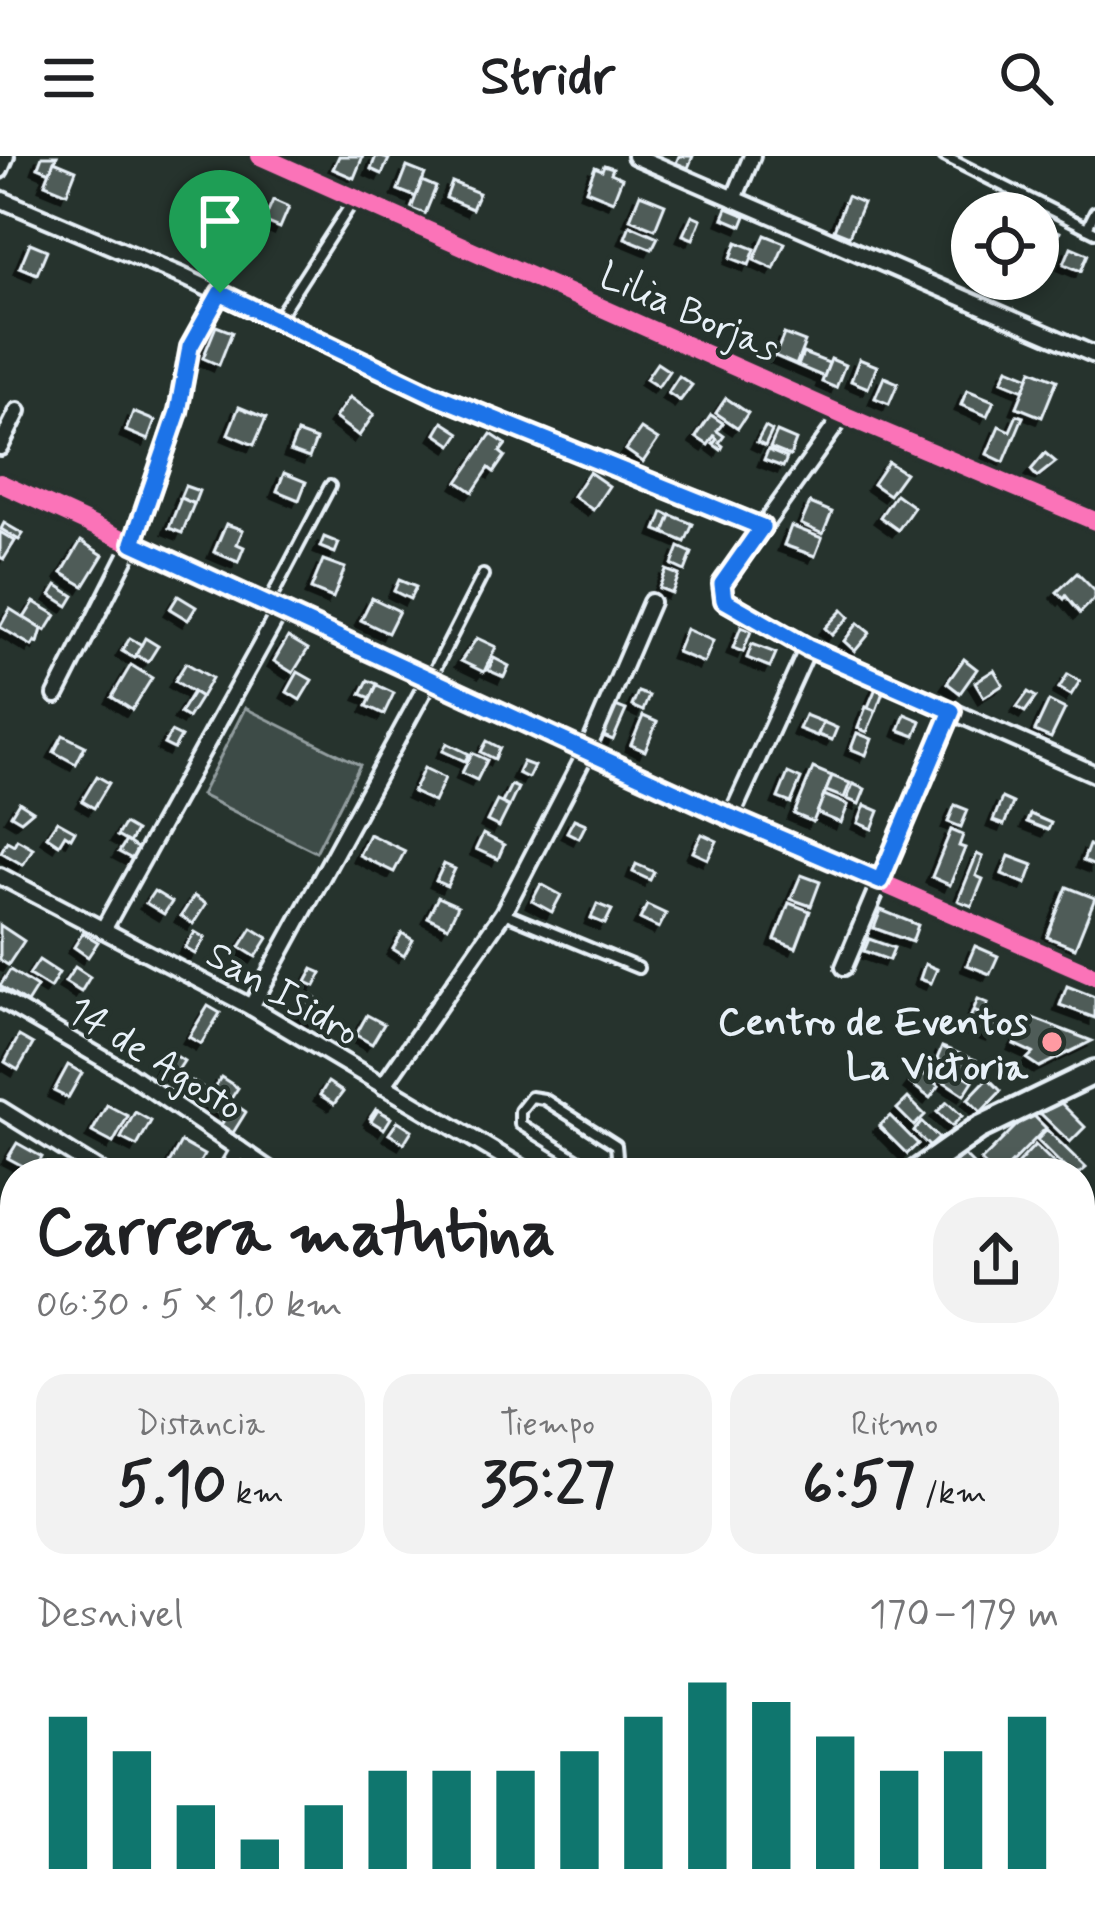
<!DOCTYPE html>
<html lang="es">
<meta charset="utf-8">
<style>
:root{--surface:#fff;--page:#f2f2f2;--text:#202124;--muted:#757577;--accent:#0f766e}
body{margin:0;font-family:Mynerve,sans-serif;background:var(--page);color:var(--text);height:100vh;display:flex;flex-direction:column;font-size:45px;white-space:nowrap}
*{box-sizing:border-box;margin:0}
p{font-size:39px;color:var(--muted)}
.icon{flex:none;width:66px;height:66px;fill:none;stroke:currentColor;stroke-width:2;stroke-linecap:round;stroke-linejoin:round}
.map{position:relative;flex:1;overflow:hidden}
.sheet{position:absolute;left:0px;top:1002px;width:1095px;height:771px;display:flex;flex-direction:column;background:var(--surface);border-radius:48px 48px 0 0;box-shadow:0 6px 18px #0003}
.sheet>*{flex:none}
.fabs{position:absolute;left:951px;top:36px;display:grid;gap:24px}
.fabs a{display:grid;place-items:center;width:108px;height:108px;border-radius:50%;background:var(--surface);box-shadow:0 6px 18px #0003;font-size:60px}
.pin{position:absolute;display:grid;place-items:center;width:102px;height:102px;color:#fff;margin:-123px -51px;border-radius:50% 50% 50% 0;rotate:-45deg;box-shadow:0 0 12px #0007}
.pin .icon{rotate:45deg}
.round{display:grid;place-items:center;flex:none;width:126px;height:126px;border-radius:48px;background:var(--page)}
.headline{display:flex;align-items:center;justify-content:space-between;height:204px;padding:0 36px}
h1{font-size:66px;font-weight:700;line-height:90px}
.metrics{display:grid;grid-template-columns:repeat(3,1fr);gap:18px;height:204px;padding:12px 36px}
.metrics div{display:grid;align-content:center;border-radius:30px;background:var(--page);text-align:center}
.metrics b{font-size:60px;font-weight:700}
.metrics small{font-size:33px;font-weight:400}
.metrics p{font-size:33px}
.chart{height:336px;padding:24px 36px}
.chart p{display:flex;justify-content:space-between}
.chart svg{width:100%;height:216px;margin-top:12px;stroke:var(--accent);stroke-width:6}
header{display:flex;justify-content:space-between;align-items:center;height:156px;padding:0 36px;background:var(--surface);font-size:54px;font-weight:700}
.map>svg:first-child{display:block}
.green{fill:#3e4b47;stroke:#939ea0;stroke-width:3}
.water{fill:#636f6d;stroke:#98a3a5;stroke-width:3}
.building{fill:#505c59;stroke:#e8f1f8;stroke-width:3;filter:url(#shadow)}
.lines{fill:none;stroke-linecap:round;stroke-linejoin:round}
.service-casing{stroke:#e8f1f8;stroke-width:16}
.minor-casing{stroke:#e8f1f8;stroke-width:22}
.secondary-casing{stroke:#e8f1f8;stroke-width:30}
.service{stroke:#26332d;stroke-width:8}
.minor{stroke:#26332d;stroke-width:14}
.secondary{stroke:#26332d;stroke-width:21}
.cycleway-casing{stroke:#26332d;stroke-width:26}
.cycleway{stroke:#fb73b8;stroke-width:18}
.route-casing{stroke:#fff;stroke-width:24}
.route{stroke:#1a73e8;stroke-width:15}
.poi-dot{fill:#ff9aa2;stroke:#26332d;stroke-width:4.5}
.labels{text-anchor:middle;stroke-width:9;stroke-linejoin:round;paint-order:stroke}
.street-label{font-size:39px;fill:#e8f1f8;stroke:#26332d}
.poi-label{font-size:39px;font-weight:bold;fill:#e8f1f8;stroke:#26332d;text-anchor:end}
</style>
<header><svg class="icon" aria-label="menu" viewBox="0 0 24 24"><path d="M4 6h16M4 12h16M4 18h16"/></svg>Stridr<svg class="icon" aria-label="search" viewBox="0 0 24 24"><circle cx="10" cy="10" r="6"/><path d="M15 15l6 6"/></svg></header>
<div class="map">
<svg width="1095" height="1772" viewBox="0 0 1095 1772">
<defs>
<filter id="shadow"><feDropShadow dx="-6" dy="6" stdDeviation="0" flood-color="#0009"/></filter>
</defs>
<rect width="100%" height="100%" fill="#26332d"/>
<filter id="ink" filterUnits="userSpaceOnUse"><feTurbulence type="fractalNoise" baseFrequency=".00833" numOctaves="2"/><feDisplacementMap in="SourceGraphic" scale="24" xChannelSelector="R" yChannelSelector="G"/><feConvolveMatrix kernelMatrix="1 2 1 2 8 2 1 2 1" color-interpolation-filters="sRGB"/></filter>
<g filter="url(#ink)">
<g class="green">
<polygon points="245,552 360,609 316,696 201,639"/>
<polygon points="1095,1095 1095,1772 0,1772 0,1737 15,1728 15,1758 1080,1758 1080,1107"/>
</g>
<path class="water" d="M1095 1151V1234C1081 1207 1082 1177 1095 1151Z"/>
<g class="building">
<polygon points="42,0 57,0 50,16 38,11"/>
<polygon points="339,0 363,0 354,22 333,13"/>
<polygon points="376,0 389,3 382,18 371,13"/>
<polygon points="679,0 693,0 688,12 676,7"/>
<polygon points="54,5 76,14 67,37 45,28"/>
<polygon points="604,9 613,12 611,17 622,22 613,45 586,34 595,11 602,14"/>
<polygon points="407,11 425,18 416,41 398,34"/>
<polygon points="422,25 436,31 425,58 411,53"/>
<polygon points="452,26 479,37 472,53 446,42"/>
<polygon points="640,38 665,48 655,73 630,63"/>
<polygon points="847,40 863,47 849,80 834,74"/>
<polygon points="273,44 289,51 280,72 264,65"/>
<polygon points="727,52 746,60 742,70 723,62"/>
<polygon points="692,59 701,63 693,83 683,79"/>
<polygon points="630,69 658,81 652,93 625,82"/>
<polygon points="1048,71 1060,76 1051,98 1039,93"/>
<polygon points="765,79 785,87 774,113 754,104"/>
<polygon points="737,86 755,93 749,109 731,102"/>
<polygon points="30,87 47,94 37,118 20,111"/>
<polygon points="1071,91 1088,98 1081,115 1064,108"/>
<polygon points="216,170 232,176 219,209 203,202"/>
<polygon points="784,178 805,186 796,209 775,200"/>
<polygon points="803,197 829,207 824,221 798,210"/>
<polygon points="831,203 845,209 836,232 822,226"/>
<polygon points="859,203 877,210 868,232 851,225"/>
<polygon points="657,207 669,215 658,231 646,223"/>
<polygon points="1008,212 1030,221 1024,234 1002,225"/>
<polygon points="1032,214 1057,224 1042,261 1017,251"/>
<polygon points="679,220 692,229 680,245 668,237"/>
<polygon points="884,221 898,227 889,248 875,242"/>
<polygon points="967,234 994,245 987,260 961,249"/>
<polygon points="350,241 374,258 359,280 335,262"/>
<polygon points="726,242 748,257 738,272 716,257"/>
<polygon points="239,251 266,262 254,289 228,278"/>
<polygon points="133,256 155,265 148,284 126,275"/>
<polygon points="711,259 723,267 717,275 724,280 719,287 723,290 721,294 713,288 717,283 714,280 708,289 696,281"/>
<polygon points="1017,259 1023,261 1004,306 987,298 999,270 1010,275"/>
<polygon points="443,266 460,277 452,289 436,278"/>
<polygon points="765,271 772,275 765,290 757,286"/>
<polygon points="641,273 658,284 643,306 626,294"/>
<polygon points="777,276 796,284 790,300 770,292"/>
<polygon points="297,277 316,284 309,302 290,295"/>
<polygon points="491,278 506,288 500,296 505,300 494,316 489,312 473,336 458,326"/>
<polygon points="768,294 787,302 783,311 764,304"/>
<polygon points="1045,297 1056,306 1037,321 1031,314"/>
<polygon points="888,306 905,317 889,339 873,328"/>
<polygon points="589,316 609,330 593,354 573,340"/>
<polygon points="284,317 306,326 299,344 277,335"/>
<polygon points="185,330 199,335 194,348 180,342"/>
<polygon points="896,338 914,351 898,374 880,361"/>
<polygon points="181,342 194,348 182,377 169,372"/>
<polygon points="810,347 832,356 823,378 801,368"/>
<polygon points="663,356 671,360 664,377 656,374"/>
<polygon points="671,359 693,368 685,386 664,377"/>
<polygon points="4,367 23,378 19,384 1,373"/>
<polygon points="226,368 243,374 237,388 244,391 238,406 214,396"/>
<polygon points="791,370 822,382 815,400 784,389"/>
<polygon points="0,376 15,385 4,403 0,401"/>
<polygon points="324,381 339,387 335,397 320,391"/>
<polygon points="81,385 103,399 84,430 62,417"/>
<polygon points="679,391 692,397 685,415 672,409"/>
<polygon points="323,404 345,412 333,442 311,433"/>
<polygon points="666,414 679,419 672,437 659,432"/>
<polygon points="1077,417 1095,435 1095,442 1080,457 1066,440 1064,443 1057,436"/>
<polygon points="399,424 416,431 410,443 394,435"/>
<polygon points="57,429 74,440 68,450 51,439"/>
<polygon points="178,440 196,451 188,464 170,453"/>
<polygon points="372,442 399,455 388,477 361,464"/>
<polygon points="34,446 56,459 46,475 24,462"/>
<polygon points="10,453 42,473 38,487 35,485 32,490 0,471"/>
<polygon points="842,454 849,461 832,479 825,472"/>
<polygon points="858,467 870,477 855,495 844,485"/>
<polygon points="741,471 751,475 743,496 733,492"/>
<polygon points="686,473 713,485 704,507 677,496"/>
<polygon points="288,481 308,493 293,517 274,505"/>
<polygon points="130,482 142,489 134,502 122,495"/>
<polygon points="145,482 158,490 148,506 136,499"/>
<polygon points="477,482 496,491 484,516 461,505"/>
<polygon points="752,488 776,497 770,511 747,502"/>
<polygon points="494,502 509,510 504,521 488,514"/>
<polygon points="964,503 977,513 960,537 947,527"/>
<polygon points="186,507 212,522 201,541 175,525"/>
<polygon points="131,509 152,522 132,554 112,541"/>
<polygon points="994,514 1003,529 984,541 975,526"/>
<polygon points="298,516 312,524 300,544 287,536"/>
<polygon points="1068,518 1080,525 1071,539 1059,532"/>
<polygon points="368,524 377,528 371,542 361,538"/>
<polygon points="879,525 886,528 876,555 868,551"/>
<polygon points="377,529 394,537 384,558 367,550"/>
<polygon points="193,536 201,541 188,562 180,557"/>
<polygon points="638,536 649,540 643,555 632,550"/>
<polygon points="1028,536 1036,541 1025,556 1017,551"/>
<polygon points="1049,545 1065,553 1051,582 1035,575"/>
<polygon points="613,549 626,554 613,584 601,579"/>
<polygon points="866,551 876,555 867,576 858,572"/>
<polygon points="905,558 921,565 915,580 899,574"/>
<polygon points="805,559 823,566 817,580 799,573"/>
<polygon points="643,560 657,566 645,595 631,589"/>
<polygon points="823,566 837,572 832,584 818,579"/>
<polygon points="171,576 181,581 174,593 164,588"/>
<polygon points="857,577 872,583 866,599 851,593"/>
<polygon points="63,579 85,590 76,608 54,596"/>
<polygon points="487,585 500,592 495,603 481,596"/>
<polygon points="447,587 469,598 465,605 443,595"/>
<polygon points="472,597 487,604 477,624 462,617"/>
<polygon points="523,606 534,610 528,622 518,617"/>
<polygon points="424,612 445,622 434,646 413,636"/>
<polygon points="813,612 832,620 813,666 794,658"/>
<polygon points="788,617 801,623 791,647 778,642"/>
<polygon points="97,620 109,627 94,652 82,645"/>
<polygon points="832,620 850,627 844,642 826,635"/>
<polygon points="853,628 865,633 859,648 847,643"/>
<polygon points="511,629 518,632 509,651 502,647"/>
<polygon points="824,639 848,649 841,667 817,657"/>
<polygon points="1002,642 1013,647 1004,669 993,665"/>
<polygon points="497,645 509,651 499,671 487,665"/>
<polygon points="19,646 33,655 21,665 11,659"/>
<polygon points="865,649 879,655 872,673 858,667"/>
<polygon points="955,649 968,654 961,671 948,666"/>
<polygon points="1030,658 1051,667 1048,674 1027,666"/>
<polygon points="574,663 586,668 579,682 567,676"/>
<polygon points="57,665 75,675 71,682 65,678 59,688 47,680"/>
<polygon points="124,668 136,675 129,687 117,680"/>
<polygon points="951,674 963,679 959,690 965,692 950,729 932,721"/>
<polygon points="369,678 405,695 394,716 359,699"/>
<polygon points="483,678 504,689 498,703 476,693"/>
<polygon points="702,678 717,685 708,703 693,696"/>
<polygon points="17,683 33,692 23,709 1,696 7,685 14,689"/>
<polygon points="126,685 140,694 134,704 119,696"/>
<polygon points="1089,689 1095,692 1095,710 1083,705"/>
<polygon points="977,698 983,701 976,720 983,723 972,750 958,745"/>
<polygon points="1009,700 1033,709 1026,728 1002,718"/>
<polygon points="444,708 455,713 447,730 436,725"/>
<polygon points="636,708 654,716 650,724 633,716"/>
<polygon points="801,719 820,726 811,750 791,743"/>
<polygon points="541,728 561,739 552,756 532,745"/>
<polygon points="1067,731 1095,742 1075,792 1047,781"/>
<polygon points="154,735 172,746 164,758 146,747"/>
<polygon points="194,740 206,748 193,768 181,760"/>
<polygon points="438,741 458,750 448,771 428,761"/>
<polygon points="789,747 810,755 796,792 775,784"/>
<polygon points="597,748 612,754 605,768 591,762"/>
<polygon points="647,749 666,758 659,772 640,763"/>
<polygon points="881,754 918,769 912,786 874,772"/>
<polygon points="0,769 24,785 8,809 0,804"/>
<polygon points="252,772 268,782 256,801 240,791"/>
<polygon points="195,776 205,782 195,798 185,792"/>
<polygon points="83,777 98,786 88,801 74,791"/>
<polygon points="402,777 413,784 404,800 393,793"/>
<polygon points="869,783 894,792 889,804 864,795"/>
<polygon points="975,790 998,800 990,818 967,809"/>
<polygon points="39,804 59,817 50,832 29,819"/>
<polygon points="925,808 937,813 931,827 920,823"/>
<polygon points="75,811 90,821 81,836 65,826"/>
<polygon points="313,813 322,817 315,830 306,826"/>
<polygon points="10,814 37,831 27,847 0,830"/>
<polygon points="1067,830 1095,841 1095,862 1060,849"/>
<polygon points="310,839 323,848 313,864 299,855"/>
<polygon points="978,843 988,847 983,859 973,855"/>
<polygon points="208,850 220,857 201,888 189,881"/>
<polygon points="973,855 996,865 991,879 967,870"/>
<polygon points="367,859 384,868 372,888 356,879"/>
<polygon points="1030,861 1092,885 1039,911 1027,903 1033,897 1014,888"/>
<polygon points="19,880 33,888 18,914 5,906"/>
<polygon points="942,891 976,904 969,917 937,903"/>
<polygon points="170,896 184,905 174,920 160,911"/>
<polygon points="68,909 82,917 68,942 54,935"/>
<polygon points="949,910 973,925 964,939 940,923"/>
<polygon points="919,915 939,930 930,942 910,927"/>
<polygon points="221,921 238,932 221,958 204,948"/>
<polygon points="988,922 1001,935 981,956 968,943"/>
<polygon points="192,925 202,931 194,944 184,938"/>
<polygon points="328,926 343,936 334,948 320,939"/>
<polygon points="1055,941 1085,971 1070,986 1040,957"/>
<polygon points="908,942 925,959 914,970 897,953"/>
<polygon points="947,946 962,960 952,970 937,956"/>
<polygon points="234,948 246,956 233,977 221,969"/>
<polygon points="107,949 128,960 113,987 92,976"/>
<polygon points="376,953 389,960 382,970 370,962"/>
<polygon points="378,954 391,962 384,973 371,965"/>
<polygon points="135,956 151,965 137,990 121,982"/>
<polygon points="1030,956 1046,972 1002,1017 994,1017 981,1005"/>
<polygon points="890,960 918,988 907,998 879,970"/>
<polygon points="398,965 412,974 404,987 389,978"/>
<polygon points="922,966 939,982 930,991 914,975"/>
<polygon points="1047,974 1086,1012 1080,1017 1070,1017 1037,984"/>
<polygon points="181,986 204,999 194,1017 164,1017"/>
<polygon points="17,987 42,1001 34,1016 8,1002"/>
<polygon points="1035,989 1064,1017 1009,1017"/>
<polygon points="963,998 973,1008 964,1017 945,1017"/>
<polygon points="0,1051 15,1060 10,1071 0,1066"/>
<polygon points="1,1247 15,1257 9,1270 0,1264"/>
</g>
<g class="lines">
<defs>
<g id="service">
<polyline points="944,0 1095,76"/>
<polyline points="1087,72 1095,56"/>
<polyline points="277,163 355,42"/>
<polyline points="268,448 330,330"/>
<polyline points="432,519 483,419"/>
<polyline points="504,757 638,812"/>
<polyline points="599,1017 520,968 520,955 531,941 544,943 616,989 617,1000 607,1017"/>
<polyline points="1080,1132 1095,1119"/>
<polyline points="0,1742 15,1734"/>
<polyline points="313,1758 335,1772"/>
</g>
<g id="minor">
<polyline points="260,0 843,259 1095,365"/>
<polyline points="635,0 1095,199"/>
<polyline points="0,14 6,0"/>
<polyline points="0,43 182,120 432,238 762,371"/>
<polyline points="734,43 752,0"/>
<polyline points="843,259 722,428 724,444 808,492 1095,618"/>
<polyline points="0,291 18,255"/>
<polyline points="0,327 731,661 1095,820"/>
<polyline points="56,539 133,387 178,256 190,191 220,137"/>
<polyline points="731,661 808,492"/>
<polyline points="0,720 251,851 531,1017"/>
<polyline points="103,774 281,453"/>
<polyline points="844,811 952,555"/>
<polyline points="0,843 126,916 274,1017"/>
<polyline points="251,851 431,521"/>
<polyline points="383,930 503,757 587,595 651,446"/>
<polyline points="0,953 103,1017"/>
<polyline points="225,1017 239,993"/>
<polyline points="0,1273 15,1283"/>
<polyline points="0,1378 15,1386"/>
<polyline points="0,1397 15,1406"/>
</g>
<g id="secondary">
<polyline points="915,1017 979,972 1095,916"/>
<polyline points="0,1422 15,1419"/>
</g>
</defs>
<use href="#service" class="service-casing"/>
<use href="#minor" class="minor-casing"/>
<use href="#secondary" class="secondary-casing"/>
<use href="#service" class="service"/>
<use href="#minor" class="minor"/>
<use href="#secondary" class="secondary"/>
<defs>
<g id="cycleway">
<polyline points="260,0 843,259 1095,365"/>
<polyline points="0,327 731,661 1095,820"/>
</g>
</defs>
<use href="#cycleway" class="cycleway-casing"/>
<use href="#cycleway" class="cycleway"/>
</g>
</g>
<g class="lines" filter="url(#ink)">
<defs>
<polygon id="route" points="220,137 432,238 762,371 722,428 724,444 808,492 952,555 880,725 730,661 133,387 178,256 190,191"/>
</defs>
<use href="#route" class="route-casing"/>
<use href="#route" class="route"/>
</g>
<circle class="poi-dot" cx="1052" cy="886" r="12"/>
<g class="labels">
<g class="street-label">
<text transform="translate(690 154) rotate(24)" y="14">Lilia Borjas</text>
<text transform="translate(284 836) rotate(30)" y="14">San Isidro</text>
<text transform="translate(156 901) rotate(32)" y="14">14 de Agosto</text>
</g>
<g class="poi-label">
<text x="1028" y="878">Centro de Eventos<tspan x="1028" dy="45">La Victoria</tspan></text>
</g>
</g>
</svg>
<div class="fabs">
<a><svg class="icon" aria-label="locate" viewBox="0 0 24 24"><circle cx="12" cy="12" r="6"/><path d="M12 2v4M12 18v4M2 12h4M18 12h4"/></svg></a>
</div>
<div class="pin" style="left:220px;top:137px;background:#1e9e55"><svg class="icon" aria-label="arrive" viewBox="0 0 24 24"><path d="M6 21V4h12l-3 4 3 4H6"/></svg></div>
<section class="sheet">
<div class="headline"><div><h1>Carrera matutina</h1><p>06:30 · 5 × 1.0 km</p></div><a class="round"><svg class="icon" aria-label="share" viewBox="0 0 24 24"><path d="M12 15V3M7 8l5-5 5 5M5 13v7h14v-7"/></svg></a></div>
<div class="metrics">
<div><p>Distancia</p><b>5.10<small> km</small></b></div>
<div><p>Tiempo</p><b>35:27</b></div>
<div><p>Ritmo</p><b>6:57<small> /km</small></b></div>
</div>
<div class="chart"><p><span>Desnivel</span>170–179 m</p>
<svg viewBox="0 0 160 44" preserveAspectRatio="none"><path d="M5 44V13M15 44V20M25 44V31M35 44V38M45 44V31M55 44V24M65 44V24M75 44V24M85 44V20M95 44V13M105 44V6M115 44V10M125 44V17M135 44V24M145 44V20M155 44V13"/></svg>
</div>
</section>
</div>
